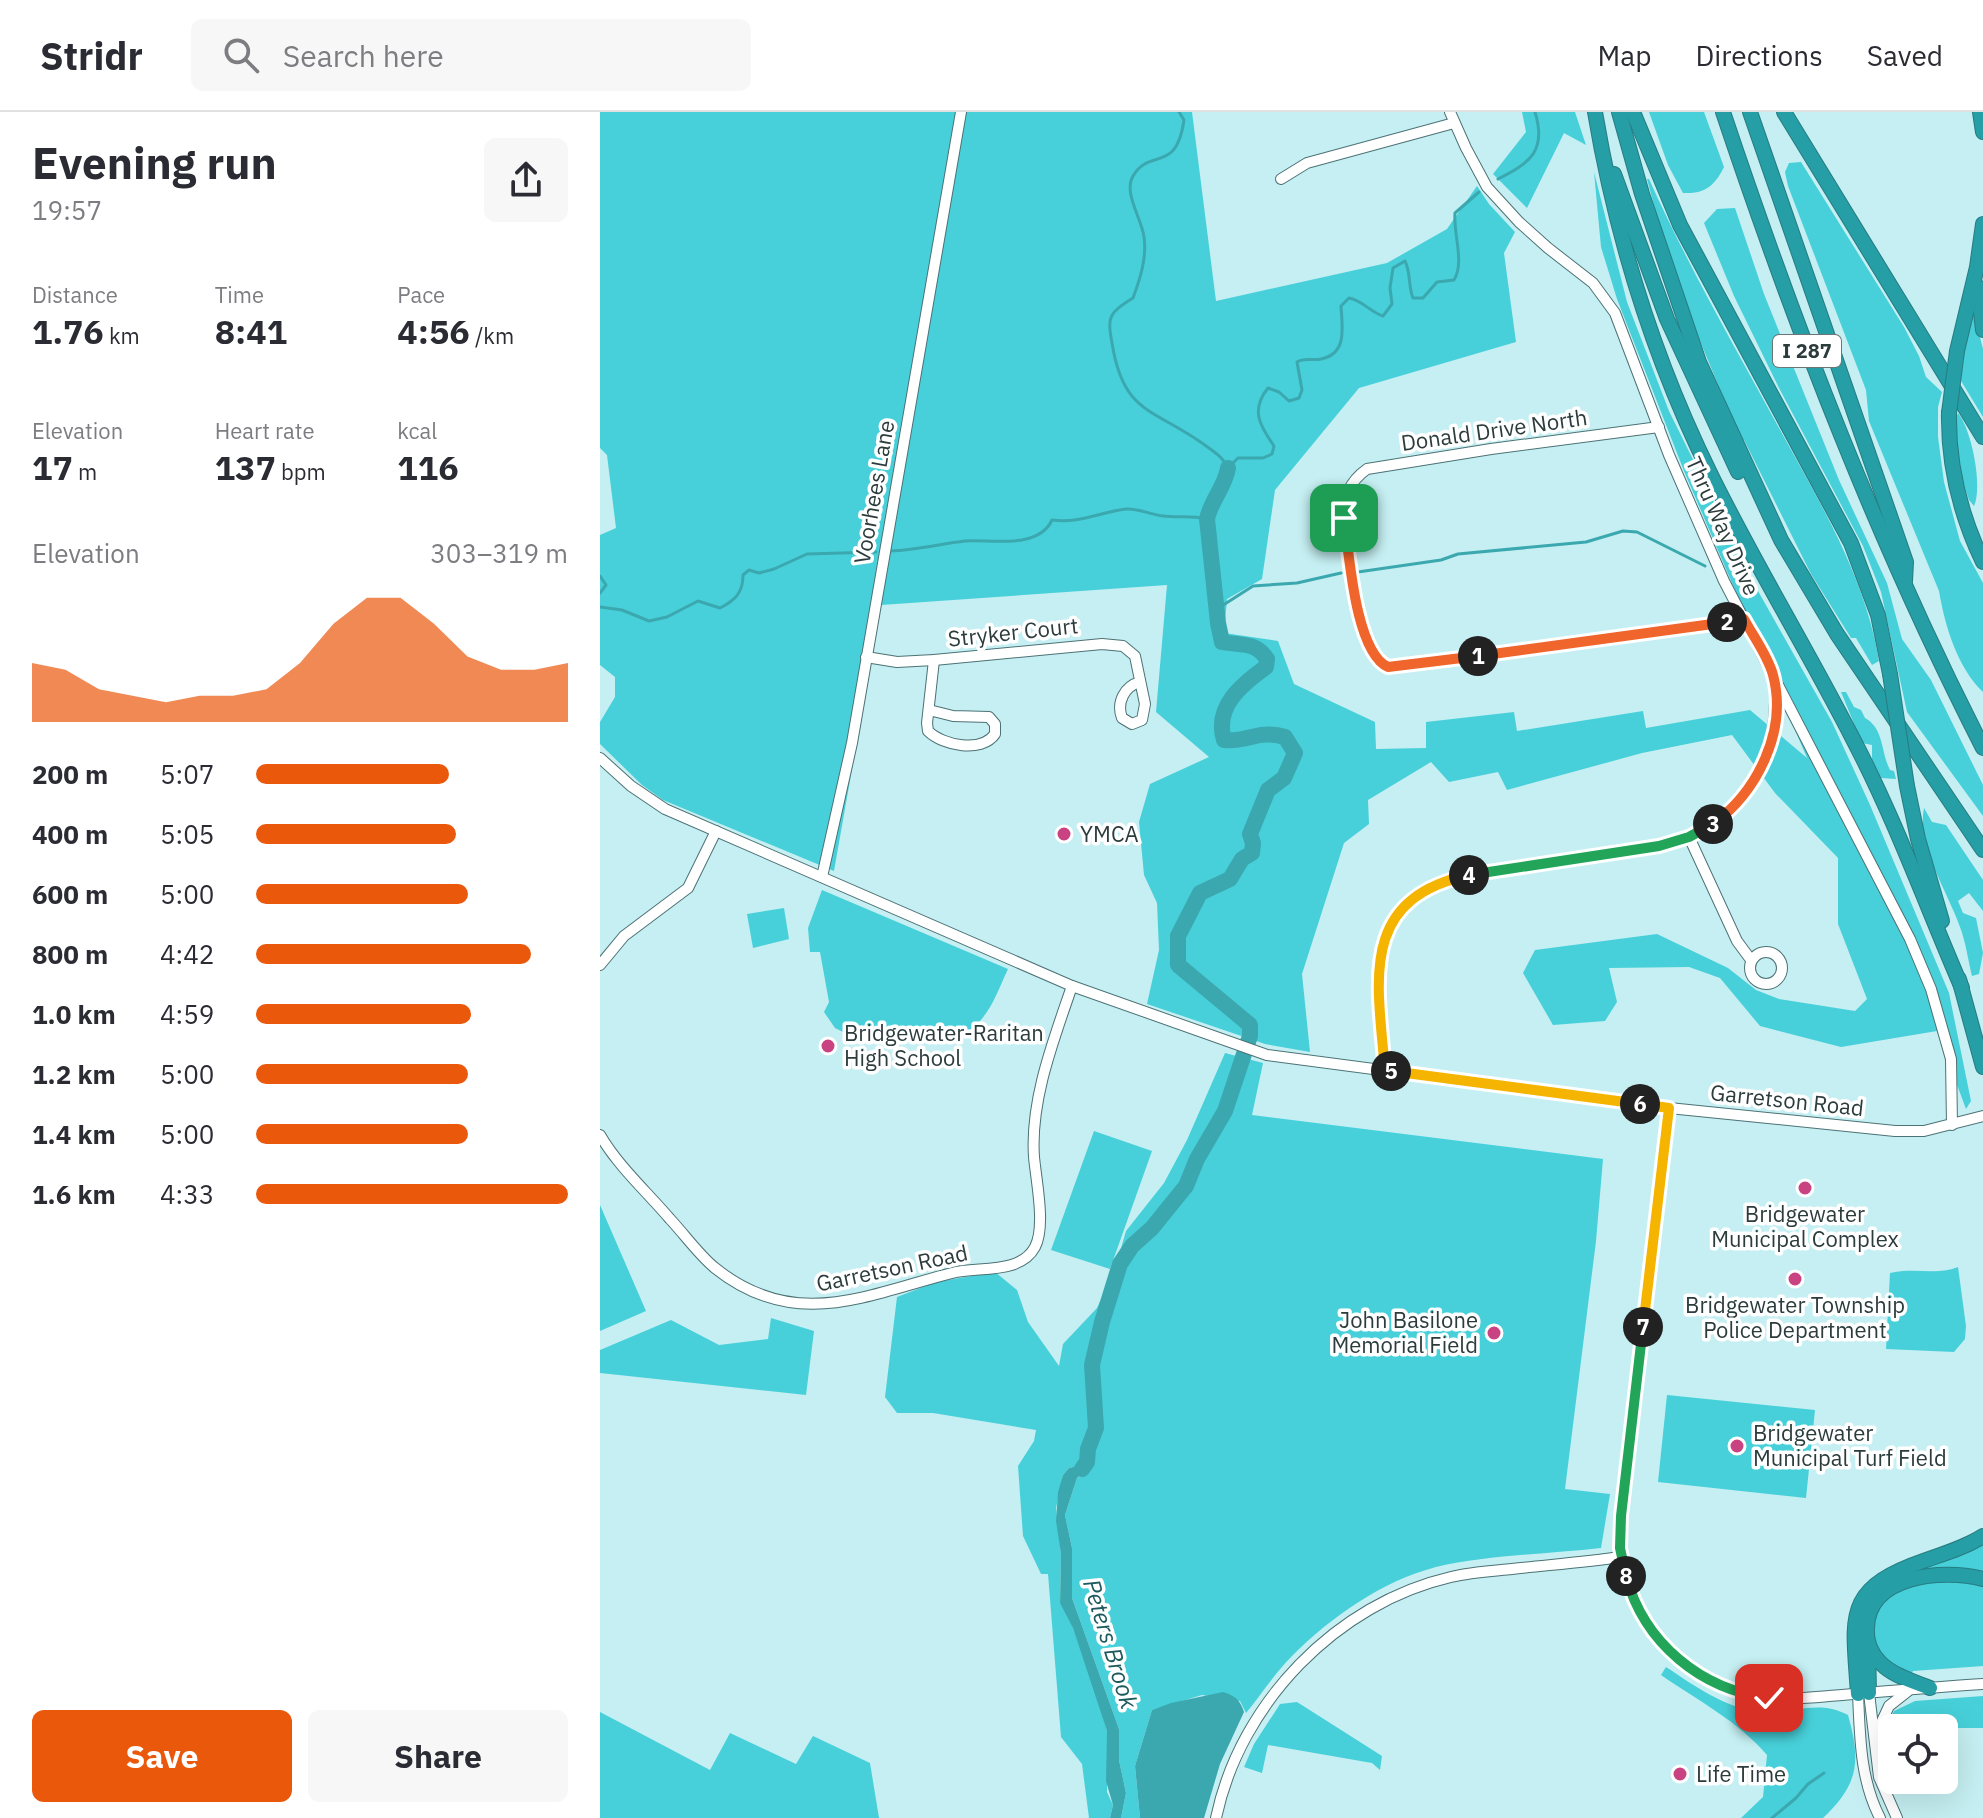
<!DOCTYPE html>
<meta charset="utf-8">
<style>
:root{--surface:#fff;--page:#f7f7f7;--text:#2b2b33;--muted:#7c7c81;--line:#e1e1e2;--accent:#ea580c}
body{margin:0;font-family:"IBM Plex Sans",sans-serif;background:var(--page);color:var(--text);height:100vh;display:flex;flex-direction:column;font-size:30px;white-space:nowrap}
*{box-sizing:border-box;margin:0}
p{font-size:26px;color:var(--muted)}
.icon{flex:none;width:44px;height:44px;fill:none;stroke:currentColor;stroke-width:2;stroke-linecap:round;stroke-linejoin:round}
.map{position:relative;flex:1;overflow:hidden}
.side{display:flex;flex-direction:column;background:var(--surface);width:600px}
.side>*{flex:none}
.controls{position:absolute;left:1278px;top:1602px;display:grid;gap:16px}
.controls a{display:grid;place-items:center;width:80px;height:80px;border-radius:12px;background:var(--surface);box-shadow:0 8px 32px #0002;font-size:40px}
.pin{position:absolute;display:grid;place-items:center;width:68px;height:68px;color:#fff;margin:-34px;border-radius:16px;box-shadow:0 4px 12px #0006}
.km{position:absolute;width:40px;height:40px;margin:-20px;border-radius:50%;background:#222;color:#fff;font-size:22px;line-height:40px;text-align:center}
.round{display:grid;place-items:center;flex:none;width:84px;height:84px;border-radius:12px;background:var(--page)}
.head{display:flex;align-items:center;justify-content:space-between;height:136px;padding:0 32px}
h1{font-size:44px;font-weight:700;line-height:60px}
.stats{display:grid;grid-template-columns:repeat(3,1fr);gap:12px;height:136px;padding:8px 32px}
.stats div{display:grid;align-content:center}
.stats b{font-size:34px;font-weight:700}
.stats small{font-size:22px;font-weight:400}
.stats p{font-size:22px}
.chart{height:224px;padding:16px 32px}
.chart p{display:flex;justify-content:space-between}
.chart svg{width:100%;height:144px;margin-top:8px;fill:var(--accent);opacity:.7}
.button{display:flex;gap:16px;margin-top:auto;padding:16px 32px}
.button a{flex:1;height:92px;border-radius:12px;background:var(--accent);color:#fff;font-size:32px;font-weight:700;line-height:92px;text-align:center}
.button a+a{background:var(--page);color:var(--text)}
ul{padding:0 32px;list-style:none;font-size:26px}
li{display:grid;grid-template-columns:128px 96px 1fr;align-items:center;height:60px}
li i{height:20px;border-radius:10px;background:var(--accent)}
header{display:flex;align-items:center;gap:48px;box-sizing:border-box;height:112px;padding:0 40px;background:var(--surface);border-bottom:2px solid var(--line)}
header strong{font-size:38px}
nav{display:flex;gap:44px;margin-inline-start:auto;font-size:28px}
.search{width:560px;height:72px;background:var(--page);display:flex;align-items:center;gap:20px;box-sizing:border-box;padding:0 28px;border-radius:12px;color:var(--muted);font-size:30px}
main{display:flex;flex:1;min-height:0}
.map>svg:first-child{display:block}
.green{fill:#47d0d9}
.water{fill:#3ba8af}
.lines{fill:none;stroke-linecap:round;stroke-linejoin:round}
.stream{stroke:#3ba8af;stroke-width:3}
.river{stroke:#3ba8af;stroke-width:16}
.minor-casing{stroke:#4c7275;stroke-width:12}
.highway-casing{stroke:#277c81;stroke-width:16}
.minor{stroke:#fff;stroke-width:10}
.highway{stroke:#259ea6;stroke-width:14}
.highway-bridge-casing{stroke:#277c81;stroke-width:16;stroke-linecap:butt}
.highway-bridge{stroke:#259ea6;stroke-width:14}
.split-1-casing{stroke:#fff;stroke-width:16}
.split-2-casing{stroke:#fff;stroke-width:16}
.split-3-casing{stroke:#fff;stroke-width:16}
.split-4-casing{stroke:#fff;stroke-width:16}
.split-5-casing{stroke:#fff;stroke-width:16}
.split-6-casing{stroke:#fff;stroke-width:16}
.split-7-casing{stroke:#fff;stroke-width:16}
.split-8-casing{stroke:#fff;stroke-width:16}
.split-9-casing{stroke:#fff;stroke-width:16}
.split-1{stroke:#f0652b;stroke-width:10}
.split-2{stroke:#f0652b;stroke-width:10}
.split-3{stroke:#f0652b;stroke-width:10}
.split-4{stroke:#22a559;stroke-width:10}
.split-5{stroke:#f5b400;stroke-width:10}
.split-6{stroke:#f5b400;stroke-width:10}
.split-7{stroke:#f5b400;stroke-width:10}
.split-8{stroke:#22a559;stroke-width:10}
.split-9{stroke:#22a559;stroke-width:10}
.poi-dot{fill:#c94382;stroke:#fff;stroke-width:3}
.labels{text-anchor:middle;stroke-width:7;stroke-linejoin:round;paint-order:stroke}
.shield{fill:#fff;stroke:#6b7677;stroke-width:2}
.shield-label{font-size:20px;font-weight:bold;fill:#2c3c3d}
.street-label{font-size:22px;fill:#2c3c3d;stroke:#fff}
.poi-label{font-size:22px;fill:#2c3c3d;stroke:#fff;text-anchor:start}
.water-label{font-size:24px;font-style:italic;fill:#1f5a5e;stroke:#fff}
</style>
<header>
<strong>Stridr</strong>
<div class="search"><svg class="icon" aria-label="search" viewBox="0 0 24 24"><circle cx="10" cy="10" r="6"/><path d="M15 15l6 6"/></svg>Search here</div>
<nav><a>Map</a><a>Directions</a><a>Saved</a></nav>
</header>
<main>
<section class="side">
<div class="head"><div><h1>Evening run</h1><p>19:57</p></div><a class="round"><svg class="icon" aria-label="share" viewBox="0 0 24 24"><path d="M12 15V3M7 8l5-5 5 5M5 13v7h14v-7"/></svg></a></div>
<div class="stats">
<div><p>Distance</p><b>1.76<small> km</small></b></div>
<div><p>Time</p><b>8:41</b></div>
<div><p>Pace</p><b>4:56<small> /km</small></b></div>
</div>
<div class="stats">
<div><p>Elevation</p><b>17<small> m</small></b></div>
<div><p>Heart rate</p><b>137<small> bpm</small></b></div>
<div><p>kcal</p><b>116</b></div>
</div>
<div class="chart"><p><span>Elevation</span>303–319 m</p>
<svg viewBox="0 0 160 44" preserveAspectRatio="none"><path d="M0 44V26L10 28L20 34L30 36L40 38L50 36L60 36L70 34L80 26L90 14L100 6L110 6L120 14L130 24L140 28L150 28L160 26V44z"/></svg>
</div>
<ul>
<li><b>200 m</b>5:07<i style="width:62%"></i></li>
<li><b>400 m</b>5:05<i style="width:64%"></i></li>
<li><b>600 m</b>5:00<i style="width:68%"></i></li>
<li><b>800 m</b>4:42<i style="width:88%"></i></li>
<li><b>1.0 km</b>4:59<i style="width:69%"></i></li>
<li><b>1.2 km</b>5:00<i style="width:68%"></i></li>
<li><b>1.4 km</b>5:00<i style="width:68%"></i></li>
<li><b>1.6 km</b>4:33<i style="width:100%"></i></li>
</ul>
<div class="button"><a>Save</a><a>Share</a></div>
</section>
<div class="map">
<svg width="1383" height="1706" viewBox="0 0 1383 1706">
<rect width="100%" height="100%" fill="#c5eff2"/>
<g class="green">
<polygon points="0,0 592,0 616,189 787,151 847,117 877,74 889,92 915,120 904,141 916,230 759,276 675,378 662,467 627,487 624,521 678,529 694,572 775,610 776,637 826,636 826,610 914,600 917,619 1043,599 1046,616 1150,598 1207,646 1084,359 1017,187 1001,135 994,60 1027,190 1069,299 1158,479 1232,610 1270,693 1349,881 1371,989 1366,997 1337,919 1241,935 1160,914 1120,866 1089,855 1009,856 1017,890 1005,909 953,913 923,861 935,838 1057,822 1128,856 1156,878 1179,887 1255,899 1267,887 1238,812 1238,746 1175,681 1132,623 1042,641 907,678 898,660 849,670 831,650 768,688 769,712 744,731 702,862 710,940 665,932 547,892 559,838 557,791 544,763 539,710 550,672 609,645 556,600 567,473 281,493 234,759 63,688 42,673 0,632 0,610 15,585 15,565 0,553 0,423 16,416 7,343 0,336"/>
<polygon points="922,0 975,0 986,33 964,21 927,96 893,62 926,20"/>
<path d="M1049 0H1104L1124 55C1114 75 1104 82 1083 81L1068 53Z"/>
<path d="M1201 50 1304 215 1319 244 1326 265 1342 280 1338 295V325L1344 370 1360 429 1383 471V580C1357 555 1345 514 1339 479L1269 309 1266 278 1188 74 1185 60 1189 51Z"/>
<path d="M1047 67H1049C1089 156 1137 239 1184 325 1223 396 1266 468 1279 549L1272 553 1256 526H1251L1211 462 1144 328H1141L1093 212 1060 116Z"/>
<polygon points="1135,96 1164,182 1239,368 1287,471 1302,527 1331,568 1383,673 1383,704 1307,600 1281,480 1263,434 1179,276 1134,184 1104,111 1117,97"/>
<polygon points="1373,198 1383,237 1383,305 1358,264"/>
<path d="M1358 301C1372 318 1383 376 1374 394L1369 388C1361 364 1346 325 1358 301Z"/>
<path d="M1241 580H1246L1254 595 1261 598 1265 606C1284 616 1281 641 1290 658L1294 659 1296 667 1281 666 1272 648V633L1262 631Z"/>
<path d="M1324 696 1332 710 1346 713 1383 768V799L1369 781 1358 789 1363 801 1376 806 1383 841 1379 862 1372 864C1368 848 1366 831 1360 815 1348 780 1316 733 1324 696Z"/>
<path d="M222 778 408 857C395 885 388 910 360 924L352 914 268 920 257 927 235 916 224 900 229 890 220 840H210L208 816Z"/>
<polygon points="184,796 189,827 153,836 147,802"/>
<path d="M625 941 663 951 652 1003 1003 1047 996 1129 965 1377 1010 1382 1001 1436C948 1442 888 1443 836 1455 782 1469 731 1505 692 1544 675 1561 661 1583 646 1601L640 1589 602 1583 552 1598 535 1654 540 1706H521L526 1681 519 1648V1617L472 1486V1436L465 1403 477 1366 483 1363 488 1339 482 1353 469 1356 463 1363 456 1396 461 1442 460 1491 467 1499 493 1571 507 1619V1680L513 1693 510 1706H489L482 1652 461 1625 448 1462H441L423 1424 418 1354 434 1329 436 1318 333 1301H297L285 1285 297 1185 336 1170 395 1160 417 1178 428 1210 459 1254 463 1232 497 1196 515 1157 526 1119 564 1071 587 1028Z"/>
<polygon points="494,1019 552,1039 510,1157 451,1138"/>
<polygon points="0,1093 46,1199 0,1219"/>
<path d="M1358 1155 1366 1214 1365 1227 1354 1240 1286 1237 1290 1161C1314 1155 1335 1164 1358 1155Z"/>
<polygon points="171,1206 214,1219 206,1283 0,1261 0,1238 71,1208 119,1233 168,1227"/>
<polygon points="1067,1283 1215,1298 1206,1386 1058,1370"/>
<polygon points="1383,1431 1383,1462 1295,1463"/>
<path d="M1371 1468 1383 1472V1554L1313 1559 1311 1563C1285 1557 1267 1533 1274 1507 1276 1499 1278 1491 1285 1485 1306 1468 1346 1469 1371 1468Z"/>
<path d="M1066 1555C1095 1574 1126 1597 1162 1600 1194 1602 1217 1587 1248 1603 1261 1649 1259 1672 1223 1706H1141L1163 1685 1167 1643C1138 1609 1097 1588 1061 1563Z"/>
<polygon points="1383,1584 1383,1616 1292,1616 1292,1619 1284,1620 1294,1599 1315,1589"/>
<polygon points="697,1590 782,1644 780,1658 772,1651 668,1633 662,1661 644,1655 654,1632 680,1592"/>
<polygon points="0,1600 110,1658 130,1621 196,1652 213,1624 270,1651 279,1706 0,1706"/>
</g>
<g class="water">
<polygon points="488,1337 491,1345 489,1356 477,1366 465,1403 472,1436 472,1486 519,1617 519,1648 526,1681 521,1706 510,1706 513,1693 506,1669 507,1619 473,1516 460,1491 461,1442 456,1409 458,1380 463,1363 469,1356 482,1353"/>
<path d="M623 1580C636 1584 640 1588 644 1600L620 1652 604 1706H540L535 1654 552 1598 571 1591Z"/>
</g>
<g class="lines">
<g class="stream">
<path d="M579 0 584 8C576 63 550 35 533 64 523 81 542 107 544 125 547 146 540 167 533 186 509 201 507 204 512 231 523 301 552 296 602 331 612 338 623 345 628 356L638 346H663L672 342 674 334C660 314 650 298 668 276L679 280 689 289 699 286 702 278 697 250C705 245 712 249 721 247 748 242 742 214 741 194L749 186C762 188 770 200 783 204L792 192 790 176 793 156 805 149C811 161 808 174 813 186H823L837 170 854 168C865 150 853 122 855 101L879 80"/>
<path d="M898 67C930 51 947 39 935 0"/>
<path d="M290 439C316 438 340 432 365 429 390 427 438 438 452 408 479 412 500 400 526 397 539 396 551 403 563 404 579 406 590 403 607 407"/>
<polyline points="758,460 841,448 858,442 986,430 1023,419 1037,420 1105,454"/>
<polyline points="0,464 6,473 0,481"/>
<path d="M0 495 22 498 49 509 67 505 98 489 120 496C136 488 143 480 143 463L149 458 159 461 174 457 207 442 276 440"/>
<polyline points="617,497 653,474 697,471 741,461"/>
<polyline points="1172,1706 1196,1686 1208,1672 1224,1661"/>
</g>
<path class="river" d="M482 1357 487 1350 488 1337 496 1316 492 1253 502 1210 520 1152 532 1134 552 1116 586 1074 597 1047 625 999 650 924V913L578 853V824L600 781 630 767 642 747 652 741 653 731 650 722 668 678 684 666 695 641 685 625C658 617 646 631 624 628 614 595 641 573 666 555L667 547C655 529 641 534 622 530L618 511 607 407C611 388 625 375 628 356"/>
<defs>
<g id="minor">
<polyline points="850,0 866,36 887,75 919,110 948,136 993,171 1015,201 1069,343 1124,469 1310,827 1331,877 1351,947 1352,1013"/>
<polyline points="681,67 707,51 854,11"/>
<path d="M1059 315 891 337 767 357C749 370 744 384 744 406 749 440 756 540 788 555L1144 507"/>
<path d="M266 545 297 550 334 548 502 532 523 534 535 544 545 592 542 608 532 612 522 606C516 590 525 574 540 570"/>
<path d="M329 598 353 604 389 605 395 612V622C382 641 343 634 328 619L327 611 334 548"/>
<polyline points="0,646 31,674 65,697 472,874 667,943 1069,996 1295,1019 1324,1019 1383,1004"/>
<polyline points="1089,725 1137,829 1151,848"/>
<polyline points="222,765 252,631 361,0"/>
<circle cx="1166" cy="856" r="16"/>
<polyline points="0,853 24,824 88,776 116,719"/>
<path d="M785 959C779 880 758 804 848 767 894 757 941 752 988 745 1022 740 1058 737 1090 724 1153 698 1181 633 1174 568"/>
<path d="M1069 996 1019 1425C1024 1502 1079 1571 1157 1584 1185 1589 1214 1585 1242 1583 1289 1579 1336 1575 1383 1572"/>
<path d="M0 1023C18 1054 47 1080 70 1107 85 1123 99 1143 115 1156 195 1220 266 1183 352 1161 378 1154 420 1163 435 1135 446 1114 436 1068 434 1045 430 988 454 927 472 874"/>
<polyline points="1269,1581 1279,1665 1297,1706"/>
<path d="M1258 1582C1260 1625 1260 1667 1280 1706"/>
<polyline points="1275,1624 1289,1594 1308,1579"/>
<path d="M616 1706C640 1591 737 1491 851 1465 871 1460 892 1459 912 1457 948 1453 985 1450 1021 1445"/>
</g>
<g id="highway">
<path d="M995 0C1016 125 1054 247 1110 361 1154 451 1207 537 1253 627 1295 707 1326 793 1362 876"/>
<polyline points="1019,0 1042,82 1099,250 1181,428 1237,522 1383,738"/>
<polyline points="1033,0 1080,113 1251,431 1278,503 1290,562"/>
<path d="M1123 0C1196 218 1278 431 1383 636"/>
<polyline points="1150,0 1306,450 1305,469"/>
<polyline points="1184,0 1383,325"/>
<polyline points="1380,0 1383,20"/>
<polyline points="1014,62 1067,207 1138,360"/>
<polyline points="1378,175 1383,218"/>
<polyline points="1357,239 1377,155 1383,112"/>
<path d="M1349 301C1348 354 1360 402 1383 450"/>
<polyline points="1307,674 1318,727 1342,809"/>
<polyline points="1359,867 1383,955"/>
<polyline points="1268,1533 1269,1581"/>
<path d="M1330 1576C1315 1570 1297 1565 1285 1555 1273 1545 1266 1531 1267 1516 1268 1462 1344 1457 1383 1467"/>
<path d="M1258 1582C1253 1503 1242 1477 1326 1448 1346 1441 1366 1435 1383 1424"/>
</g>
</defs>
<use href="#minor" class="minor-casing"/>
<use href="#highway" class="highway-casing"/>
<use href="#minor" class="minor"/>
<use href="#highway" class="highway"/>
<defs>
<g id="highway-bridge">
<polyline points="1349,301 1357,239"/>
<polyline points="1290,562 1307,674"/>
</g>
</defs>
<use href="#highway-bridge" class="highway-bridge-casing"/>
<use href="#highway-bridge" class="highway-bridge"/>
</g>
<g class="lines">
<defs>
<path id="split-1" d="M744 406C749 440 755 540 788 555L878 544"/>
<polyline id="split-2" points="878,544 1127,510"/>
<path id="split-3" d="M1113 712C1157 680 1188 619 1173 563 1168 544 1153 524 1144 507L1127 510"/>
<polyline id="split-4" points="869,763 1059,734 1089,725 1113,712"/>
<path id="split-5" d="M791 959H785C778 871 757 787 869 763"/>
<polyline id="split-6" points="791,959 1040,992"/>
<polyline id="split-7" points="1040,992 1069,996 1043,1215"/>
<polyline id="split-8" points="1026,1464 1020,1436 1021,1404 1043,1215"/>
<path id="split-9" d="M1026 1464C1044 1531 1101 1578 1169 1586"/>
</defs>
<use href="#split-1" class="split-1-casing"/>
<use href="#split-2" class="split-2-casing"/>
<use href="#split-3" class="split-3-casing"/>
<use href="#split-4" class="split-4-casing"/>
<use href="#split-5" class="split-5-casing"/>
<use href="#split-6" class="split-6-casing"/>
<use href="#split-7" class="split-7-casing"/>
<use href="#split-8" class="split-8-casing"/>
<use href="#split-9" class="split-9-casing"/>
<use href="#split-1" class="split-1"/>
<use href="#split-2" class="split-2"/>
<use href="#split-3" class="split-3"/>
<use href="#split-4" class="split-4"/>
<use href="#split-5" class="split-5"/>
<use href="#split-6" class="split-6"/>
<use href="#split-7" class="split-7"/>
<use href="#split-8" class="split-8"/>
<use href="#split-9" class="split-9"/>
</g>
<g class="poi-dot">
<circle cx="464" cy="722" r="8"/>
<circle cx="228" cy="934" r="8"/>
<circle cx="1205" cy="1076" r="8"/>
<circle cx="1195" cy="1167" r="8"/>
<circle cx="894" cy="1221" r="8"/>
<circle cx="1137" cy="1334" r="8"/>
<circle cx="1080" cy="1662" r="8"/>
</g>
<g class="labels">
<rect class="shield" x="1173" y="223" width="68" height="32" rx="6"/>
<g class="shield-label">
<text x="1207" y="246">I 287</text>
</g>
<g class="street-label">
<text transform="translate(894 318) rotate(-8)" y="8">Donald Drive North</text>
<text transform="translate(274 380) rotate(-80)" y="8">Voorhees Lane</text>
<text transform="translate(1123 414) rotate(66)" y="8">Thru Way Drive</text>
<text transform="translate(413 520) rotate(-6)" y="8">Stryker Court</text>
<text transform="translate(1187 988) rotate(6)" y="8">Garretson Road</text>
<text transform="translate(292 1156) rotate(-12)" y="8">Garretson Road</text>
</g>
<g class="poi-label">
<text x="480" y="730">YMCA</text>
<text x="244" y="929">Bridgewater-Raritan<tspan x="244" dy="25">High School</tspan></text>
<text x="1205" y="1110" text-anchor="middle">Bridgewater<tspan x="1205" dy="25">Municipal Complex</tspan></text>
<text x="1195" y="1201" text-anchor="middle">Bridgewater Township<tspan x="1195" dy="25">Police Department</tspan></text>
<text x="878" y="1216" text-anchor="end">John Basilone<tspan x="878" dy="25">Memorial Field</tspan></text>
<text x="1153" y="1329">Bridgewater<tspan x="1153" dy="25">Municipal Turf Field</tspan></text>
<text x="1096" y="1670">Life Time</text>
</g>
<g class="water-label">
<text transform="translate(510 1532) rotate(73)" y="8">Peters Brook</text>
</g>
</g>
</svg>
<div class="controls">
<a><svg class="icon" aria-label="locate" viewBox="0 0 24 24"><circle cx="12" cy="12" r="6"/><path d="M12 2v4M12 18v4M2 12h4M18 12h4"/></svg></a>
</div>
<div class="pin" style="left:744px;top:406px;background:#1e9e55"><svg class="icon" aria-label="arrive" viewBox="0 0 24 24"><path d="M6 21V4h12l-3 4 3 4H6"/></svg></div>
<div class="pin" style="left:1169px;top:1586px;background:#d93025"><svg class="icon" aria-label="check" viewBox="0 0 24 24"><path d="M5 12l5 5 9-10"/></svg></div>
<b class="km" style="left:878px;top:544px">1</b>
<b class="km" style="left:1127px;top:510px">2</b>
<b class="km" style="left:1113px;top:712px">3</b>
<b class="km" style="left:869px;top:763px">4</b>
<b class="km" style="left:791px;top:959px">5</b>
<b class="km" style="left:1040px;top:992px">6</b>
<b class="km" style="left:1043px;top:1215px">7</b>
<b class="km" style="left:1026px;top:1464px">8</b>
</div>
</main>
